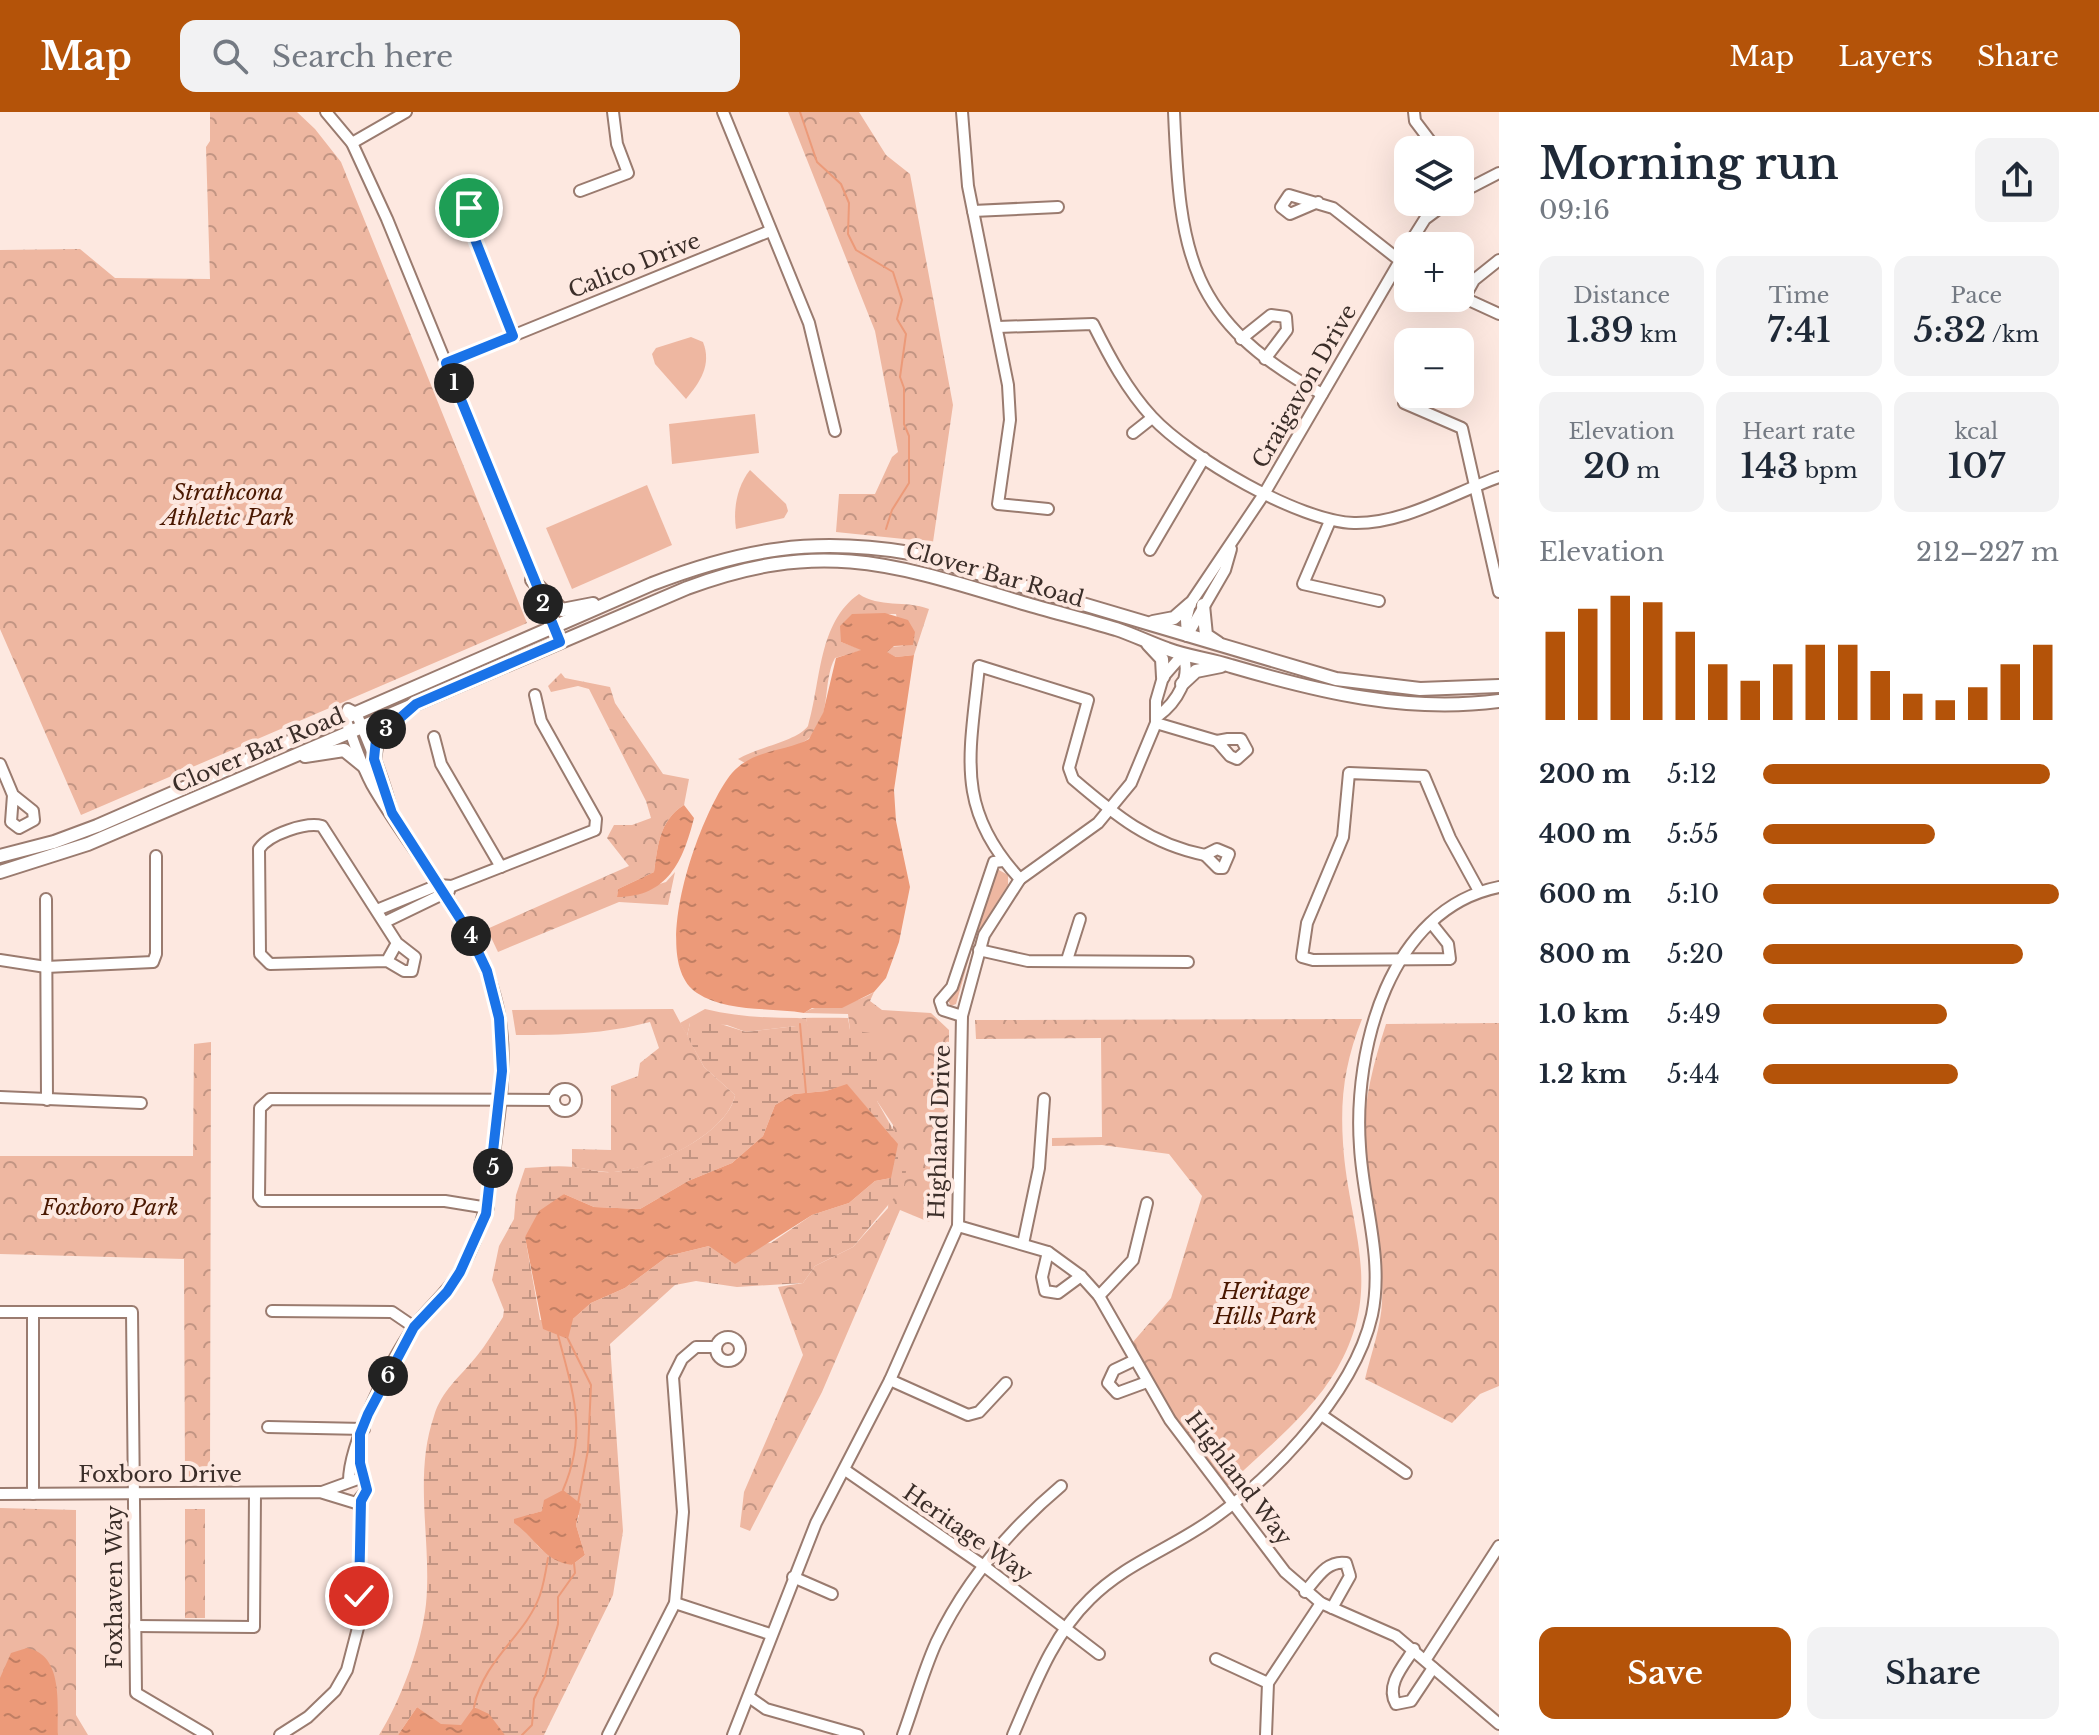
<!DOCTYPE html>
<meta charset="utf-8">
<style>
:root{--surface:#fff;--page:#f2f2f3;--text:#1f2937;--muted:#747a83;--accent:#b45309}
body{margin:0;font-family:"Libre Baskerville",serif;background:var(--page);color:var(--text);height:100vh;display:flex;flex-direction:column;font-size:30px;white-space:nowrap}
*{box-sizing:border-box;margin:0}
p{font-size:26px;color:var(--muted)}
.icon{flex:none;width:44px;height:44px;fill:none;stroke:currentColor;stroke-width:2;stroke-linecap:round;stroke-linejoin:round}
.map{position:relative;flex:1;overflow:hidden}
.panel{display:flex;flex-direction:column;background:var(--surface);width:600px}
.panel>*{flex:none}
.fabs{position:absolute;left:1394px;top:24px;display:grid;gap:16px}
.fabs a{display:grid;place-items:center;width:80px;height:80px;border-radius:16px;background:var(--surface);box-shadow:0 8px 32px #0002;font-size:40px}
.pin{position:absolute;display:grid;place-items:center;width:68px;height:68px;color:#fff;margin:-34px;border:4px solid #fff;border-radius:50%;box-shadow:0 2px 8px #0007}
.km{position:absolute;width:40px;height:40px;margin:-20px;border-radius:50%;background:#222;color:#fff;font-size:22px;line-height:40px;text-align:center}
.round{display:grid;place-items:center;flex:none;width:84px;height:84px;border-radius:16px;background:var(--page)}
.headline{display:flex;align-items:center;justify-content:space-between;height:136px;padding:0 40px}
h1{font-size:44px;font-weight:600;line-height:60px}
.stats{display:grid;grid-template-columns:repeat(3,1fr);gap:12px;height:136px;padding:8px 40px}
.stats div{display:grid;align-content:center;border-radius:16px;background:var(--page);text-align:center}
.stats b{font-size:34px;font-weight:600}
.stats small{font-size:22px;font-weight:400}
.stats p{font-size:22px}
.chart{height:224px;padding:16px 40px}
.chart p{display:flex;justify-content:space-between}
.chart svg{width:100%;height:144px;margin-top:8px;stroke:var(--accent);stroke-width:6}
.button{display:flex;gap:16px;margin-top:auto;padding:16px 40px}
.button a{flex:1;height:92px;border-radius:16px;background:var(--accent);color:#fff;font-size:32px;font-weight:600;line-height:92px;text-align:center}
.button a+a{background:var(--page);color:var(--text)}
ul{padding:0 40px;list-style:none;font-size:26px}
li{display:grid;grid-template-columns:128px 96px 1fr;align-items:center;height:60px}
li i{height:20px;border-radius:10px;background:var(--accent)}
header{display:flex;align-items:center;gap:48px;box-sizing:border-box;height:112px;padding:0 40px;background:var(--accent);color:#fff}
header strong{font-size:38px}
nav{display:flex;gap:44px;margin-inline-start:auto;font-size:28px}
.search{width:560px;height:72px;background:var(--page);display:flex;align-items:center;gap:20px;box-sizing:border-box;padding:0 28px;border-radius:16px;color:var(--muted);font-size:30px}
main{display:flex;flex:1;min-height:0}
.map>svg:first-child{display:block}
.grass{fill:#eeb7a1}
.forest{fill:url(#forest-crowns)}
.wetland{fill:url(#wetland-marsh);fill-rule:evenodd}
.water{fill:url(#water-ripples)}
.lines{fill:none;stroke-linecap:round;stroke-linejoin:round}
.stream{stroke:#ec9a79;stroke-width:2}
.minor-casing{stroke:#9a7b6f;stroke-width:14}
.major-casing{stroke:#9a7b6f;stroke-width:16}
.minor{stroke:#fff;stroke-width:10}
.major{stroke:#fff;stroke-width:12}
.route-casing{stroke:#fff;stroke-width:16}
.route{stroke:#1a73e8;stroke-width:10}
.labels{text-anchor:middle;stroke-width:8;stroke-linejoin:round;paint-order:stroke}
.street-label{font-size:22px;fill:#3b2e29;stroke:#fde8e0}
.park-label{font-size:22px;font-style:italic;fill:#4a1801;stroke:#fde8e0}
</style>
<header>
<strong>Map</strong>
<div class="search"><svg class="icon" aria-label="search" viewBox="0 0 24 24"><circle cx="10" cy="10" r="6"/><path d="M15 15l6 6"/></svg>Search here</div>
<nav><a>Map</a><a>Layers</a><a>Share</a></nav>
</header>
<main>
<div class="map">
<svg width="1499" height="1623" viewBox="0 0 1499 1623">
<defs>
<pattern id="forest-crowns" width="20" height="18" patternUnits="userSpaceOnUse" patternTransform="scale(2)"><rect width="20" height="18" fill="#eeb7a1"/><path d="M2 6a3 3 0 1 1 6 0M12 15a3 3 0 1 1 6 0" fill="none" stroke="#c29583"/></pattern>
<pattern id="wetland-marsh" width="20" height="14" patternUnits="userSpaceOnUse" patternTransform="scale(2)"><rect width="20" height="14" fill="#eeb7a1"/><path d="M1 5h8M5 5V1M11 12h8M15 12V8" fill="none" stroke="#c29583"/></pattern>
<pattern id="water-ripples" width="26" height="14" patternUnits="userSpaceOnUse" patternTransform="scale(2)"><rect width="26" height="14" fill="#ec9a79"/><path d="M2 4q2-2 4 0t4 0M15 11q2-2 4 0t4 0" fill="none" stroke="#c07e63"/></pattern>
</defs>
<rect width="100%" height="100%" fill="#fde8e0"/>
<g class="grass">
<path d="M691 225 703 230C712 253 700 270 686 287L655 252 652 242 656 236Z"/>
<polygon points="755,302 759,341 672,352 669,312"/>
<path d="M750 358 786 392 788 399 784 406 736 417C733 397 737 374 750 358Z"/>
<polygon points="647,373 672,433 572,477 546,416"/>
<polygon points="997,757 1008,763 1008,773 975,825 956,892 951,894 948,889 984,799 992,762"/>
<path d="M705 897C753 909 799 905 848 906L850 918H808L806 906 797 907 796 914 746 920 727 913 690 911 687 924 680 911Z"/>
</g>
<g class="forest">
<polygon points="210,0 297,0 315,17 341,50 527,511 81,703 0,517 0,138 80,137 115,166 210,167 206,35 210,29"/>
<polygon points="788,0 859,0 886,43 910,62 953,293 933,430 836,420 839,382 875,382 892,345 898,340 875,219"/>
<path d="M859 482C879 496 905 488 929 497L914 543 896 545 886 540 889 535 903 534 896 502H859L841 530 863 538 835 546C822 569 832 609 808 627 792 639 764 638 745 651L738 647C757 635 796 630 808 614 821 570 818 510 859 482Z"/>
<path d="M561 561 565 566 610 575 615 591 663 662 689 667 684 693C659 709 658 733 654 760L618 777 617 785 666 770 675 760 668 793 619 790 498 840 487 817 629 754 607 726 614 713H632L651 706 646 689 589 577 578 574 551 580 548 574Z"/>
<path d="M874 880 870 889 882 898 931 901 949 918V1061L929 1110 900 1098 822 1280 750 1419 740 1415 744 1380 803 1243 778 1175 803 1171 815 1154 853 1135 888 1096 893 1013 877 989 875 961 850 918 848 902 804 901C819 890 851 896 874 880Z"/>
<path d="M673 897 704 955 735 983C728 1022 647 1061 609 1060 597 1060 584 1056 572 1055V1037L611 1038V974L638 964 640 951 659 936 650 910C605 922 563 923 516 923L512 898Z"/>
<path d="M1362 907C1345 950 1340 985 1343 1031 1348 1115 1385 1174 1337 1257 1310 1303 1263 1339 1225 1376 1188 1329 1157 1285 1133 1230L1171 1186 1202 1084 1169 1042 1102 1033 1052 1034V1026L1102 1025 1101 926 976 927 975 908Z"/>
<path d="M1499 911V1274L1480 1282 1452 1311 1365 1267C1371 1242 1381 1215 1382 1190 1384 1145 1374 1106 1367 1063 1358 1011 1370 962 1386 912Z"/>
<polygon points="211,930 210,1365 185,1366 184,1147 0,1142 0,1044 193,1044 194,932"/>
<polygon points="0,1396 76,1398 76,1603 88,1623 0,1623"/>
<rect x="185" y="1397" width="20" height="109"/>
</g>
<path class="wetland" d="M806 906 809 918 837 912 850 918 877 922V989L908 1044 904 1074 853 1135 815 1154 803 1171 737 1175 696 1169 675 1173 610 1232 623 1419 613 1483 544 1623H505L475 1595 462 1613H441L417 1595 398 1623H379C400 1591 422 1531 426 1492 432 1430 413 1365 434 1304 442 1278 459 1266 476 1245 486 1233 494 1219 503 1205L504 1198 492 1168 499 1134 514 1107 516 1083 525 1056C541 1055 558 1053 574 1055 586 1056 599 1061 611 1060 649 1059 728 1022 735 983L704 955 687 924 690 911 708 908 746 920 796 914V907ZM847 973 898 1032 891 1066 875 1069 849 1091 812 1103 771 1131 709 1134 668 1144 625 1176 591 1191 573 1207 540 1208 525 1125 564 1082 594 1095 640 1097 688 1069 732 1051 763 1024 775 993 794 982 826 979ZM542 1399 579 1403 576 1413 585 1443 572 1453C544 1440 527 1437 532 1402Z"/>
<g class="water">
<path d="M885 501 908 508 915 520 913 533 894 534 887 540 896 545 914 543 894 678 896 709 910 775 899 830 886 866 874 880 842 896H812L804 901C772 895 727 901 697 881 646 848 701 698 732 661 753 637 785 640 809 627L823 601 836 546 861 538 841 530 840 514 852 502Z"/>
<path d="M684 693 694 706C683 749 668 785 617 785L618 777 654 760C658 733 659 709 684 693Z"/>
<polygon points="847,972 898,1032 891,1066 875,1069 849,1091 812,1103 735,1152 709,1134 668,1144 625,1176 591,1191 573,1207 568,1227 543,1217 525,1125 539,1099 564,1082 594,1095 640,1097 688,1069 732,1051 763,1024 775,993 794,982 826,979"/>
<path d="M563 1378 581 1392 576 1413 585 1443 572 1453C543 1449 537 1427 514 1411V1407L542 1399 544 1388Z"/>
<path d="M27 1536C64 1543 57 1593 58 1623H0V1566L11 1541Z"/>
<polygon points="417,1595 441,1612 461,1613 474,1595 489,1602 505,1623 398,1623"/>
</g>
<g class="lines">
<g class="stream">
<polyline points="800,0 817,50 841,72 849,91 848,122 856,138 893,160 902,188 897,207 906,222 900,265 904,276 904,312 909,324 909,371 892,398 886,417"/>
<polyline points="800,912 806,981"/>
<path d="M558 1223C573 1281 588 1320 563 1378"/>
<polyline points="568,1227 591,1273 588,1338 578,1391"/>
<path d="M474 1595C484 1546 525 1525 540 1483 544 1471 546 1458 548 1446"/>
<polyline points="522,1623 532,1613 534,1587 545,1564 558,1512 558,1485 575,1461 574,1451"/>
</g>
<defs>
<g id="minor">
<polyline points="326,0 352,31 387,107 560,530"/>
<polyline points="723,0 809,211 835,319"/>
<polyline points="962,0 968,74 1008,273 1010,308 998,392 1048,397"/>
<path d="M1174 0C1180 143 1188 208 1322 282"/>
<polyline points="1414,0 1415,9 1437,38"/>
<polyline points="352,31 406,0"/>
<polyline points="580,79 628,61 617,32 613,0"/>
<polyline points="1460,81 1499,61"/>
<polyline points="1318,90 1290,102 1281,95 1289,83 1333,96 1408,155"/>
<circle cx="468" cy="104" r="8"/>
<polyline points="973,99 1058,95"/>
<polyline points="469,112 513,224"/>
<polyline points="1408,134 1425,107 1448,90"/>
<polyline points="1462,185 1499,202"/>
<polyline points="1464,186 1474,168 1499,148"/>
<path d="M998 215 1093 212C1109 244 1127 278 1152 305 1189 345 1300 410 1354 411 1404 412 1453 381 1499 365"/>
<polyline points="1241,227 1271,203 1286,205 1287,218 1265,247"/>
<polyline points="446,251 770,119"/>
<polyline points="1404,291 1462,316 1499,480"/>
<polyline points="1133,321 1152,306"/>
<polyline points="1330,409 1303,472 1379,489"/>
<polyline points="1150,438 1204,346"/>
<polyline points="1188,522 1225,458 1231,437"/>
<polyline points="1187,524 1186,508 1190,492 1264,382 1408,135"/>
<polyline points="1156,611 1217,629"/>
<polyline points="434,625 441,652 501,755"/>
<polygon points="1228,627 1241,627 1247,638 1237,647 1230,644 1217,629"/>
<polyline points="0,652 13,683 33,699 34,708 19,716 11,710 13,683"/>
<polygon points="1217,737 1229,742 1223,756 1218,756 1205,743"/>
<path d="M1020 767C954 696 970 643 979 554L1088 588 1069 656 1073 667C1115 703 1150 732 1205 743"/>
<polyline points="46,787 47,988"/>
<polyline points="377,798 438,773 452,774 595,718 596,707 541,609 535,583"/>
<polyline points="385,810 449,779"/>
<polyline points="1432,812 1448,832 1450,847 1313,848 1302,845 1307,811 1343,725 1349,661 1424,664 1450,726 1479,779"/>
<polyline points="979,838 1028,849 1188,850"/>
<polyline points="0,848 46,855 153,850 156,842 156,744"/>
<polyline points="1067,848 1080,807"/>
<path d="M387 849 397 831 415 845 412 859H404L387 849 270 852 260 842 259 737C269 722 306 710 322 714L397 831"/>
<polyline points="962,904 943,898 940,889 952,875 994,750 1003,749"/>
<circle cx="565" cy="988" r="11"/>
<polyline points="0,985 141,991"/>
<polyline points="488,1096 445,1089 262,1089 259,1085 260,996 270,987 554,988"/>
<polyline points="958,1114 1048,1140 1081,1164 1099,1184 1170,1308 1285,1460 1321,1491 1396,1524 1499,1612"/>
<polyline points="1023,1132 1039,1056 1044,987"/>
<polyline points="1048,1140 1042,1165 1045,1179 1058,1181 1081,1164"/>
<polyline points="1099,1184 1133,1148 1147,1091"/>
<polyline points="272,1199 392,1200 414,1215"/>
<polyline points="0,1200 132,1200 136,1581 207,1623"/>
<circle cx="728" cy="1237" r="12"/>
<polyline points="1135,1248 1114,1258 1108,1271 1117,1281 1147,1270"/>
<polyline points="890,1268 968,1303 979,1300 1006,1271"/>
<polyline points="1323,1304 1406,1361"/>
<polyline points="268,1315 364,1317"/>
<polyline points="845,1358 984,1454 1099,1542"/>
<path d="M349 1369C349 1331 391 1248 414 1215 427 1197 445 1183 457 1164 485 1120 490 1077 496 1026 502 983 507 936 497 893 478 811 417 749 375 678 362 657 354 629 345 606L348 597 356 601C370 633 384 667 392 701"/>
<polyline points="322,1380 355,1368"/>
<polyline points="0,1382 320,1380 356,1391 367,1378 360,1360 360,1323"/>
<polyline points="33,1382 33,1200"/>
<polyline points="793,1465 832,1482"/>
<path d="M1305 1480C1317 1466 1327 1448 1346 1451L1350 1464 1332 1496"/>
<polyline points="675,1491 770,1522"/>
<polyline points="135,1514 254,1515 255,1381"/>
<path d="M1414 1537C1404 1553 1385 1573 1396 1592L1411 1589 1433 1556"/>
<polyline points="1216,1547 1268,1571"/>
<polyline points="1426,1547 1499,1434"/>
<polyline points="749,1585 766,1597 858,1623"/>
<polyline points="280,1623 308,1605 335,1579 347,1558 359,1512 361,1389"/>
<polyline points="608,1623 675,1491 683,1400 673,1265 682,1247 696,1235 716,1235"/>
<path d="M733 1623 816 1411 890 1268 958 1114 962 904 984 823 1020 767 1098 711 1131 671 1156 611V589L1163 565 1183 542C1192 565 1177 590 1158 604"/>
<path d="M903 1623C914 1593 923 1560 936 1531 965 1470 1010 1417 1061 1374"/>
<path d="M1013 1623C1034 1575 1052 1524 1090 1487 1120 1457 1155 1443 1191 1421 1261 1380 1354 1284 1372 1203 1384 1146 1363 1091 1360 1035 1353 938 1389 797 1499 775"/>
<polyline points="1266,1623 1268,1571 1321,1491"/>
</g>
<g id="major">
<polyline points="532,468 562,498 593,492"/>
<polyline points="1203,493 1206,523 1218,531"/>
<polyline points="1153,510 1174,506 1190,492"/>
<polyline points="1148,532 1162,547 1163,565"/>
<polyline points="1182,572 1196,559 1221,554"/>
<polyline points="305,644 344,638 365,655"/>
<polyline points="374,647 378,623 403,603"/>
<path d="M0 744 54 730 97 714 652 472C743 437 813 425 910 441L1336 567 1420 577 1499 574"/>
<path d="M0 760 88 732 687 476C821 426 894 452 1023 491 1054 500 1086 508 1116 517 1134 523 1150 531 1167 537 1188 545 1210 547 1231 554 1320 580 1406 601 1499 589"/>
</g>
</defs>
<use href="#minor" class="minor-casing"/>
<use href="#major" class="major-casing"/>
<use href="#minor" class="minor"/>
<use href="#major" class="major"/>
</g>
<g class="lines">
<defs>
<polyline id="route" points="359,1484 361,1389 367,1378 360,1351 360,1322 368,1302 414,1215 447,1180 460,1160 486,1102 502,959 499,906 487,859 468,819 392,701 374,647 376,627 416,592 560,530 446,251 513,224 469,112 475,109 476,100 469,96"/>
</defs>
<use href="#route" class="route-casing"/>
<use href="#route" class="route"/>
</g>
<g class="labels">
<g class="street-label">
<text transform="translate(634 153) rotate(-22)" y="8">Calico Drive</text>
<text transform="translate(1304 274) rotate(-60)" y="8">Craigavon Drive</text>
<text transform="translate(995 462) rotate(16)" y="8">Clover Bar Road</text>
<text transform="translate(258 638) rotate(-23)" y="8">Clover Bar Road</text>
<text transform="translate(939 1020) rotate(-88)" y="8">Highland Drive</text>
<text x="160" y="1370">Foxboro Drive</text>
<text transform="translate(1239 1366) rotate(53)" y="8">Highland Way</text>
<text transform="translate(968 1421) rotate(35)" y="8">Heritage Way</text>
<text transform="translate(114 1475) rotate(-90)" y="8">Foxhaven Way</text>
</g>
<g class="park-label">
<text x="228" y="388">Strathcona<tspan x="228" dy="25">Athletic Park</tspan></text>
<text x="110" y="1103">Foxboro Park</text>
<text x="1265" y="1187">Heritage<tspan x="1265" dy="25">Hills Park</tspan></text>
</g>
</g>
</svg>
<div class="fabs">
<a><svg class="icon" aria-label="layers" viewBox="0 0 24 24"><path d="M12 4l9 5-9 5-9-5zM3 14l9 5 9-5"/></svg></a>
<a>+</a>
<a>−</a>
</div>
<div class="pin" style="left:469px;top:96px;background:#1e9e55"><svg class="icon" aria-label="arrive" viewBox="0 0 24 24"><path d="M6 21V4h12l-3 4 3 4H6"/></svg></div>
<div class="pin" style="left:359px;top:1484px;background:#d93025"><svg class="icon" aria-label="check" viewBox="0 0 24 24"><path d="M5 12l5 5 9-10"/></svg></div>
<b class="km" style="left:454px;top:271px">1</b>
<b class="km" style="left:543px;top:492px">2</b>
<b class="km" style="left:386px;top:617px">3</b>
<b class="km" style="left:471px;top:824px">4</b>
<b class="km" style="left:493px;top:1056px">5</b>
<b class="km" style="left:388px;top:1264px">6</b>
</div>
<section class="panel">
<div class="headline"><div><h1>Morning run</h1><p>09:16</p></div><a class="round"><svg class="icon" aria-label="share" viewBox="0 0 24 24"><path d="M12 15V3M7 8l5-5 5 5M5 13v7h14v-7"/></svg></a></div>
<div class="stats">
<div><p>Distance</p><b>1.39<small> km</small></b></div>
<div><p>Time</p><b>7:41</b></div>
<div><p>Pace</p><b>5:32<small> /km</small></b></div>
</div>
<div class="stats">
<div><p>Elevation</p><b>20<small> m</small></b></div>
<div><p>Heart rate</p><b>143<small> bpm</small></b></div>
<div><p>kcal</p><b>107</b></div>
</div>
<div class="chart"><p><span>Elevation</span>212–227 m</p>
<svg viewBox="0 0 160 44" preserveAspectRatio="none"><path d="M5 44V17M15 44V10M25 44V6M35 44V8M45 44V17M55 44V27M65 44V32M75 44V27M85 44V21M95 44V21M105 44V29M115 44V36M125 44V38M135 44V34M145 44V27M155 44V21"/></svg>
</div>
<ul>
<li><b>200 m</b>5:12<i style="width:97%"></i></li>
<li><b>400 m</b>5:55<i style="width:58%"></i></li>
<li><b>600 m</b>5:10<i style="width:100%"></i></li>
<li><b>800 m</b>5:20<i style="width:88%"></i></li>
<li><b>1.0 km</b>5:49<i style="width:62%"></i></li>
<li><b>1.2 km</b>5:44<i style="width:66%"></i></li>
</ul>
<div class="button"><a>Save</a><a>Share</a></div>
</section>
</main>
